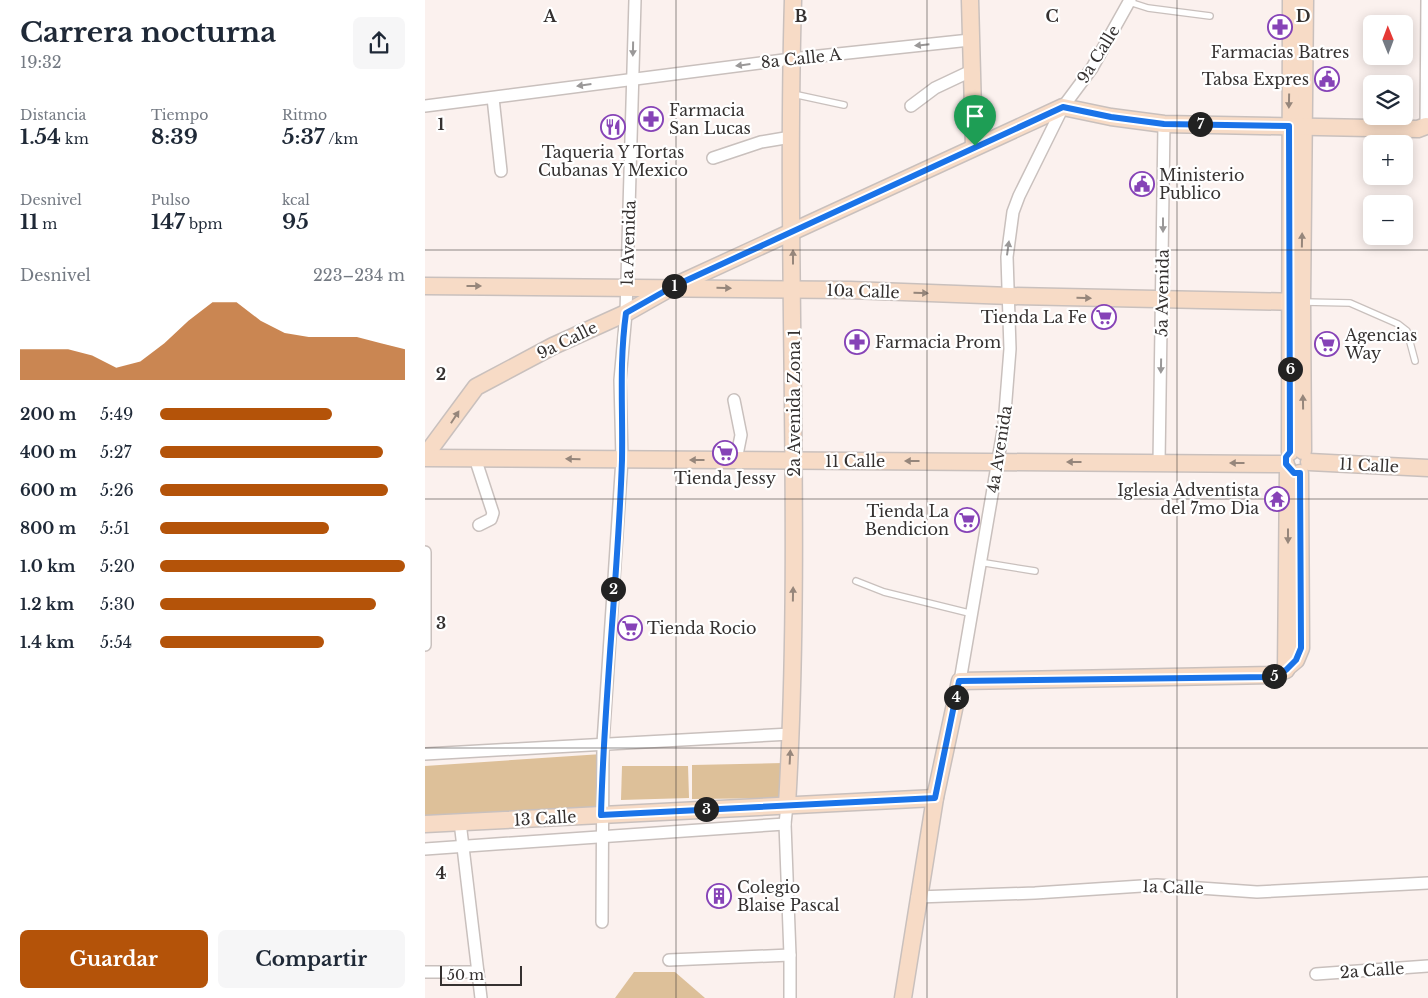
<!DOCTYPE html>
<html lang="es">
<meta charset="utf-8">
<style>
:root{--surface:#fff;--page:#f6f6f7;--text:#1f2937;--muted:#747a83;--accent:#b45309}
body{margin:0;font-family:"Libre Baskerville",serif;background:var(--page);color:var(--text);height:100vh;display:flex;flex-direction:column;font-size:19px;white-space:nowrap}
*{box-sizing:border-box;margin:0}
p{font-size:16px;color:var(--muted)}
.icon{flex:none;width:28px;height:28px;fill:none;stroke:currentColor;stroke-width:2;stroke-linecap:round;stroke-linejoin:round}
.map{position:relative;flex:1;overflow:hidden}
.sheet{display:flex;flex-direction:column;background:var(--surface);width:425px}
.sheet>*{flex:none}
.needle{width:32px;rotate:359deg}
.buttons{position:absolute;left:938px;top:15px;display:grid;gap:10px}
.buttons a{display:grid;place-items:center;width:50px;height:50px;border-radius:8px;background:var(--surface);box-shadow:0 2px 12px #0003;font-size:25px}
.scale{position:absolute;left:15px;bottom:12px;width:82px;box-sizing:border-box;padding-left:5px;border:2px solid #353130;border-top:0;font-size:14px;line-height:18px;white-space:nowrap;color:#353130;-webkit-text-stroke:4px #fff;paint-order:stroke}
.pin{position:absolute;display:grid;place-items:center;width:42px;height:42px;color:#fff;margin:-51px -21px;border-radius:50% 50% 50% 0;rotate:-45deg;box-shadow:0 0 5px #0007}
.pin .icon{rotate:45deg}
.km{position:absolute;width:25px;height:25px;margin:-12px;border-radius:50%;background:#222;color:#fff;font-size:14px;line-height:25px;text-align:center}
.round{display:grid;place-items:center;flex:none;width:52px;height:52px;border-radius:8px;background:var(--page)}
.head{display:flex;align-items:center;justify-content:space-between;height:85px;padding:0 20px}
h1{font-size:28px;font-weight:700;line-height:38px}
.stats{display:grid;grid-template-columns:repeat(3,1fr);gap:8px;height:85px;padding:5px 20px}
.stats div{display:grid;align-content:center}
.stats b{font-size:21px;font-weight:700}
.stats small{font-size:14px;font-weight:400}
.stats p{font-size:14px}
.chart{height:140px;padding:10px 20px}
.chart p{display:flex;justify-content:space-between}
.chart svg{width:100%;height:90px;margin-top:5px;fill:var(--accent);opacity:.7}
.primary-button{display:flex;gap:10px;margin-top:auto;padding:10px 20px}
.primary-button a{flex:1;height:58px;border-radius:8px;background:var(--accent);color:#fff;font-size:20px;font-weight:700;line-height:58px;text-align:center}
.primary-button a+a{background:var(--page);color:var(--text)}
ul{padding:0 20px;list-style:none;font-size:16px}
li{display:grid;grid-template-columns:80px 60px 1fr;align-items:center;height:38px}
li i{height:12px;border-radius:6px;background:var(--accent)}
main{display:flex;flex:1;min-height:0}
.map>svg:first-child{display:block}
.green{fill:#ddc099}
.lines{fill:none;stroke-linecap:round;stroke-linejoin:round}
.lane-casing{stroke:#c9c0bd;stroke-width:8}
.street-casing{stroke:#c9c0bd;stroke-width:14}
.secondary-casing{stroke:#c9c0bd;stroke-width:19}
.lane{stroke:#fff;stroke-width:5.5}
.street{stroke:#fff;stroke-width:11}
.secondary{stroke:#f7dbc6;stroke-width:16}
.oneway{fill:#9a9898}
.oneway2{fill:#96867b}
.route-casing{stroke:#fff;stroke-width:10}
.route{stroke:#1a73e8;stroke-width:6}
.grid{fill:none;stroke:#353130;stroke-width:1;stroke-opacity:0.55}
.labels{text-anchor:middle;stroke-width:4.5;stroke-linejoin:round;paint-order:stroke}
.poi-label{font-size:16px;fill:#353130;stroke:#fff;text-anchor:start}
.street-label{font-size:16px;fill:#353130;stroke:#fff}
.grid-label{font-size:16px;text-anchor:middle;font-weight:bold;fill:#353130;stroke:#fff;stroke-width:4.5;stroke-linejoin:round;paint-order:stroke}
</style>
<main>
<section class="sheet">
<div class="head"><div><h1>Carrera nocturna</h1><p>19:32</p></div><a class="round"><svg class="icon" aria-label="share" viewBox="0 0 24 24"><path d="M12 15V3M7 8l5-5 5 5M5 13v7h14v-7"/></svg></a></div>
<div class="stats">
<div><p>Distancia</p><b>1.54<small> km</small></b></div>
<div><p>Tiempo</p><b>8:39</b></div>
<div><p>Ritmo</p><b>5:37<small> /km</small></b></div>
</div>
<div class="stats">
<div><p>Desnivel</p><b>11<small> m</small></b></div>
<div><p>Pulso</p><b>147<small> bpm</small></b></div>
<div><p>kcal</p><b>95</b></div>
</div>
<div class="chart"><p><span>Desnivel</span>223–234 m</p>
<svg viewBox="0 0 160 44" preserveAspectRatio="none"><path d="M0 44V29L10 29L20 29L30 32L40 38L50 35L60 26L70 15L80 6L90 6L100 15L110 21L120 23L130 23L140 23L150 26L160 29V44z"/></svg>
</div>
<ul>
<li><b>200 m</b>5:49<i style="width:70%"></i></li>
<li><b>400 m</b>5:27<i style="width:91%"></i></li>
<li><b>600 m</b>5:26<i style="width:93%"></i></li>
<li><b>800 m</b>5:51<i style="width:69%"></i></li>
<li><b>1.0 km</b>5:20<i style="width:100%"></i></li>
<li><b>1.2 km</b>5:30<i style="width:88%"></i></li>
<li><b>1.4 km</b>5:54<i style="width:67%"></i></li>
</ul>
<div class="primary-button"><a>Guardar</a><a>Compartir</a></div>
</section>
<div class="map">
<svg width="1003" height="998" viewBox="0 0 1003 998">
<rect width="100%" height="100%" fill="#fbf1ee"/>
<g class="green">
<polygon points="177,754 181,817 0,830 0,766"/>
<polygon points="358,763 358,798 267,799 267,765"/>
<polygon points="197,766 263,766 264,798 196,800"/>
<polygon points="209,972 250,972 280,998 190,998"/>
</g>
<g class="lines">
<defs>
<g id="lane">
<polyline points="704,2 723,8 785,16"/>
<polyline points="368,94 419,105"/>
<polyline points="879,302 925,303 973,324 982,331 990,361"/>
<polyline points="554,562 610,571"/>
<polyline points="431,581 459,592 544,613"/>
</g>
<g id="street">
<polyline points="68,98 76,171"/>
<polyline points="0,106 366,59 545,40"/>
<polyline points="486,106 510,88 546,71"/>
<polyline points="1001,126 1002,0"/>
<polyline points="288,158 336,142 366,137"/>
<polyline points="309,400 316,435 311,460"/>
<polyline points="50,458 68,513 66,519 54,525"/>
<polyline points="734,463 739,124"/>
<polyline points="0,552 0,645"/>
<polyline points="535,681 579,425 585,349 582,257 588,212 594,196 638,107 667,68 705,0"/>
<polyline points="0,754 366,734"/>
<polyline points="362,805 360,824 365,955 365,998"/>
<polyline points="35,822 56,998"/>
<polyline points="0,849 360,824"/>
<polyline points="492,897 610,893 732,885 832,892 1003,883"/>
<polyline points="177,922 178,743 197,459 195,380 201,313 210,0"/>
<polyline points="244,960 365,955"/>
<polyline points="0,972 53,972"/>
<polyline points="891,974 1003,966"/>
</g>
<g id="secondary">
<polyline points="545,0 549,147"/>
<polyline points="0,286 425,290 585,296 877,302"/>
<polyline points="878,451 877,302 880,0"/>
<polyline points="865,452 866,0"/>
<polyline points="0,456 51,387 128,346 201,313 247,287 638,107 686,117 739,124 993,129 1001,126"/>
<polyline points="0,458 861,464"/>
<polyline points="884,462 1003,468"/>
<polyline points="861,670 863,469"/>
<path d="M362 805C378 537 360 268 368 0"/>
<polyline points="0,824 510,798"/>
<polyline points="478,998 510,798 535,681 853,675 871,660 876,648 875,473"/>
</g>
</defs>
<use href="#lane" class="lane-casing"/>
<use href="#street" class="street-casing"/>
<use href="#secondary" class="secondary-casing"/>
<use href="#lane" class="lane"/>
<use href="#street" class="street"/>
<use href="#secondary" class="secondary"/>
</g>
<defs><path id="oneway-solid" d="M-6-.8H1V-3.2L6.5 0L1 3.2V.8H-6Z" transform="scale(1.25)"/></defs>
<g class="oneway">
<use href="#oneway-solid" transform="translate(497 45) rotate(174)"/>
<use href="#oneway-solid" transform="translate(208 49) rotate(91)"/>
<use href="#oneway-solid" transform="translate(318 65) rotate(173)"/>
<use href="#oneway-solid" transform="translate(159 85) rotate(172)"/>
<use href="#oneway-solid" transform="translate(738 225) rotate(90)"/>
<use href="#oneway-solid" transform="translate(583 248) rotate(-82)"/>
<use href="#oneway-solid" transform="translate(736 366) rotate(91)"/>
</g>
<g class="oneway2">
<use href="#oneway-solid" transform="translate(864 101) rotate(91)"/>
<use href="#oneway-solid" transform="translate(877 240) rotate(-89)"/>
<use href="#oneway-solid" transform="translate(368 257) rotate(-90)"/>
<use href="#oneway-solid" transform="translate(49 286)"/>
<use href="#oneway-solid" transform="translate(299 288) rotate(1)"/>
<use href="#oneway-solid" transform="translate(496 293) rotate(2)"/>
<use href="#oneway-solid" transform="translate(659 298) rotate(1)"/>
<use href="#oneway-solid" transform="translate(878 402) rotate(-91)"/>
<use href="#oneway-solid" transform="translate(30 417) rotate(-57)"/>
<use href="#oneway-solid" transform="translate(148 459) rotate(-179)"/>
<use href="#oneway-solid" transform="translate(272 460) rotate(-180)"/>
<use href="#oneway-solid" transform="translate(487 461) rotate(-180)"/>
<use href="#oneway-solid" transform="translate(649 462) rotate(-180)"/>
<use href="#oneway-solid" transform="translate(812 463) rotate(-180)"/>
<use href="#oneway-solid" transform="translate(863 536) rotate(90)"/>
<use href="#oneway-solid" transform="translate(368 594) rotate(-89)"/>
<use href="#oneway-solid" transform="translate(365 757) rotate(-87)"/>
</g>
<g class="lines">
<defs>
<path id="route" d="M638 107 686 117 739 124 864 126 865 452 861 457V464L869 473H875L876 648 871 660 861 670 844 677 534 681 510 798 176 815C179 696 193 578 197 460 198 409 194 364 201 313L247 287Z"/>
</defs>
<use href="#route" class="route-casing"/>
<use href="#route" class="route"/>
</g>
<path class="grid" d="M251 0V998M502 0V998M752 0V998M0 250H1003M0 499H1003M0 748H1003"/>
<defs>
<symbol id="pharmacy-ring" viewBox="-11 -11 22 22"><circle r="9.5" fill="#fff" stroke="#8643b7" stroke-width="1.5"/><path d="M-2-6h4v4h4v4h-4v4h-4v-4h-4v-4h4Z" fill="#8643b7"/></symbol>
<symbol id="civic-ring" viewBox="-11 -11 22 22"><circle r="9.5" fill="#fff" stroke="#8643b7" stroke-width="1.5"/><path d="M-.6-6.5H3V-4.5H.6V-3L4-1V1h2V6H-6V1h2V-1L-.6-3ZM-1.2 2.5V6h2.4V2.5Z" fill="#8643b7"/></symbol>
<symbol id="restaurant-ring" viewBox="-11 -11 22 22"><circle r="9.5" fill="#fff" stroke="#8643b7" stroke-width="1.5"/><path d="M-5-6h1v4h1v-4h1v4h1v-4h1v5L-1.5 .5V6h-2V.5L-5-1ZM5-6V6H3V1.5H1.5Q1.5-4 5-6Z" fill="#8643b7"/></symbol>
<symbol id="supermarket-ring" viewBox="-11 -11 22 22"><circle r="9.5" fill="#fff" stroke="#8643b7" stroke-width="1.5"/><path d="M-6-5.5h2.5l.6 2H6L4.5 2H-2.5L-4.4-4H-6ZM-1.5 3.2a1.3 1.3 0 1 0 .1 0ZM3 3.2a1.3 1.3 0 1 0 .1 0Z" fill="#8643b7"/></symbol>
<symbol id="temple-ring" viewBox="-11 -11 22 22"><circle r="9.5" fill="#fff" stroke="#8643b7" stroke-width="1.5"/><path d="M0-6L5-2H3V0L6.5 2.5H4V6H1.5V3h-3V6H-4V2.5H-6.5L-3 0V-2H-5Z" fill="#8643b7"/></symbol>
<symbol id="building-ring" viewBox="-11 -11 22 22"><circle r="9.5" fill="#fff" stroke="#8643b7" stroke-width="1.5"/><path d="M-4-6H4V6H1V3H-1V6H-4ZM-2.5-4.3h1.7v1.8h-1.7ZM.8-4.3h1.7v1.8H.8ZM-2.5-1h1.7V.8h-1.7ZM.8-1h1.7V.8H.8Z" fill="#8643b7"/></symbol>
</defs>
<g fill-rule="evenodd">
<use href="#pharmacy-ring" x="841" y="13" width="28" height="28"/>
<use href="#civic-ring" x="888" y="65" width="28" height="28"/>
<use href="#pharmacy-ring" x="212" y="105" width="28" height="28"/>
<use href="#restaurant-ring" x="174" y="113" width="28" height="28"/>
<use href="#civic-ring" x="703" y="170" width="28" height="28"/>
<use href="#supermarket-ring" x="665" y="303" width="28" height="28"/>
<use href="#pharmacy-ring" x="418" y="328" width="28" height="28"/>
<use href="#supermarket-ring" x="888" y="330" width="28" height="28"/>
<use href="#supermarket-ring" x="286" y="439" width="28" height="28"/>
<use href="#temple-ring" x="838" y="485" width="28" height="28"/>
<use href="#supermarket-ring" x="528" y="506" width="28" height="28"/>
<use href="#supermarket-ring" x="191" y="614" width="28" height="28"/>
<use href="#building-ring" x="280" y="882" width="28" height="28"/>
</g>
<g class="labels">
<g class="poi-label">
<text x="855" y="58" text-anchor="middle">Farmacias Batres</text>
<text x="884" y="85" text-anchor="end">Tabsa Expres</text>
<text x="244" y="116">Farmacia<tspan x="244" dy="18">San Lucas</tspan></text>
<text x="188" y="158" text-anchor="middle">Taqueria Y Tortas<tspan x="188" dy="18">Cubanas Y Mexico</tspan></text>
<text x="734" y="181">Ministerio<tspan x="734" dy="18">Publico</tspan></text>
<text x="662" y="323" text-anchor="end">Tienda La Fe</text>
<text x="920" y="341">Agencias<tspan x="920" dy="18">Way</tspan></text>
<text x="450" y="348">Farmacia Prom</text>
<text x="300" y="484" text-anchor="middle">Tienda Jessy</text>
<text x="834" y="496" text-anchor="end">Iglesia Adventista<tspan x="834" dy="18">del 7mo Dia</tspan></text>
<text x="524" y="517" text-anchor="end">Tienda La<tspan x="524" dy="18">Bendicion</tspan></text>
<text x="222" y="634">Tienda Rocio</text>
<text x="312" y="893">Colegio<tspan x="312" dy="18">Blaise Pascal</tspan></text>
</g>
<g class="street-label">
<text transform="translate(673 54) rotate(-58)" y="6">9a Calle</text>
<text transform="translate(376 58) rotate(-6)" y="6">8a Calle A</text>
<text transform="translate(203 243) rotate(-88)" y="6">1a Avenida</text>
<text transform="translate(438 291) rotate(2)" y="6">10a Calle</text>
<text transform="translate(737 293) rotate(-89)" y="6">5a Avenida</text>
<text transform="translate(142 340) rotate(-26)" y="6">9a Calle</text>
<text transform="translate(369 403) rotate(-90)" y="6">2a Avenida Zona 1</text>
<text transform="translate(574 449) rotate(-81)" y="6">4a Avenida</text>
<text x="430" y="467">11 Calle</text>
<text transform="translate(944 465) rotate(3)" y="6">11 Calle</text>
<text transform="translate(120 818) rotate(-3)" y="6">13 Calle</text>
<text transform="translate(748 887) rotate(2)" y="6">1a Calle</text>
<text transform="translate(947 970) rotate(-4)" y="6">2a Calle</text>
</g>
</g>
<g class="grid-label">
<text x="125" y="22">A</text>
<text x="376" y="22">B</text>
<text x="627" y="22">C</text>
<text x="878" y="22">D</text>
<text x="16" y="130">1</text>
<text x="16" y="380">2</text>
<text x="16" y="629">3</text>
<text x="16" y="879">4</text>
</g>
</svg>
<div class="buttons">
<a><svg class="needle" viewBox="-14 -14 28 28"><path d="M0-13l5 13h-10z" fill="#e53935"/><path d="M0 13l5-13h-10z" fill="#747a83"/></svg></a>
<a><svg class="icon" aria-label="layers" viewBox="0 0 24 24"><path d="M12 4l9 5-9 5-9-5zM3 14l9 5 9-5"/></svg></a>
<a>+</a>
<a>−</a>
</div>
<div class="scale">50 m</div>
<div class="pin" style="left:550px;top:146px;background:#1e9e55"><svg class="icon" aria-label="arrive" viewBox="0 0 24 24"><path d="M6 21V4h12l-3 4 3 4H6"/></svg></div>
<b class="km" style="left:249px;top:286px">1</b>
<b class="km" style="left:188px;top:589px">2</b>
<b class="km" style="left:281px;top:809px">3</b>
<b class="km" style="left:531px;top:697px">4</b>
<b class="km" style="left:849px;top:676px">5</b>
<b class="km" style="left:865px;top:369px">6</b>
<b class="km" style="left:775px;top:124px">7</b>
</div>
</main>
